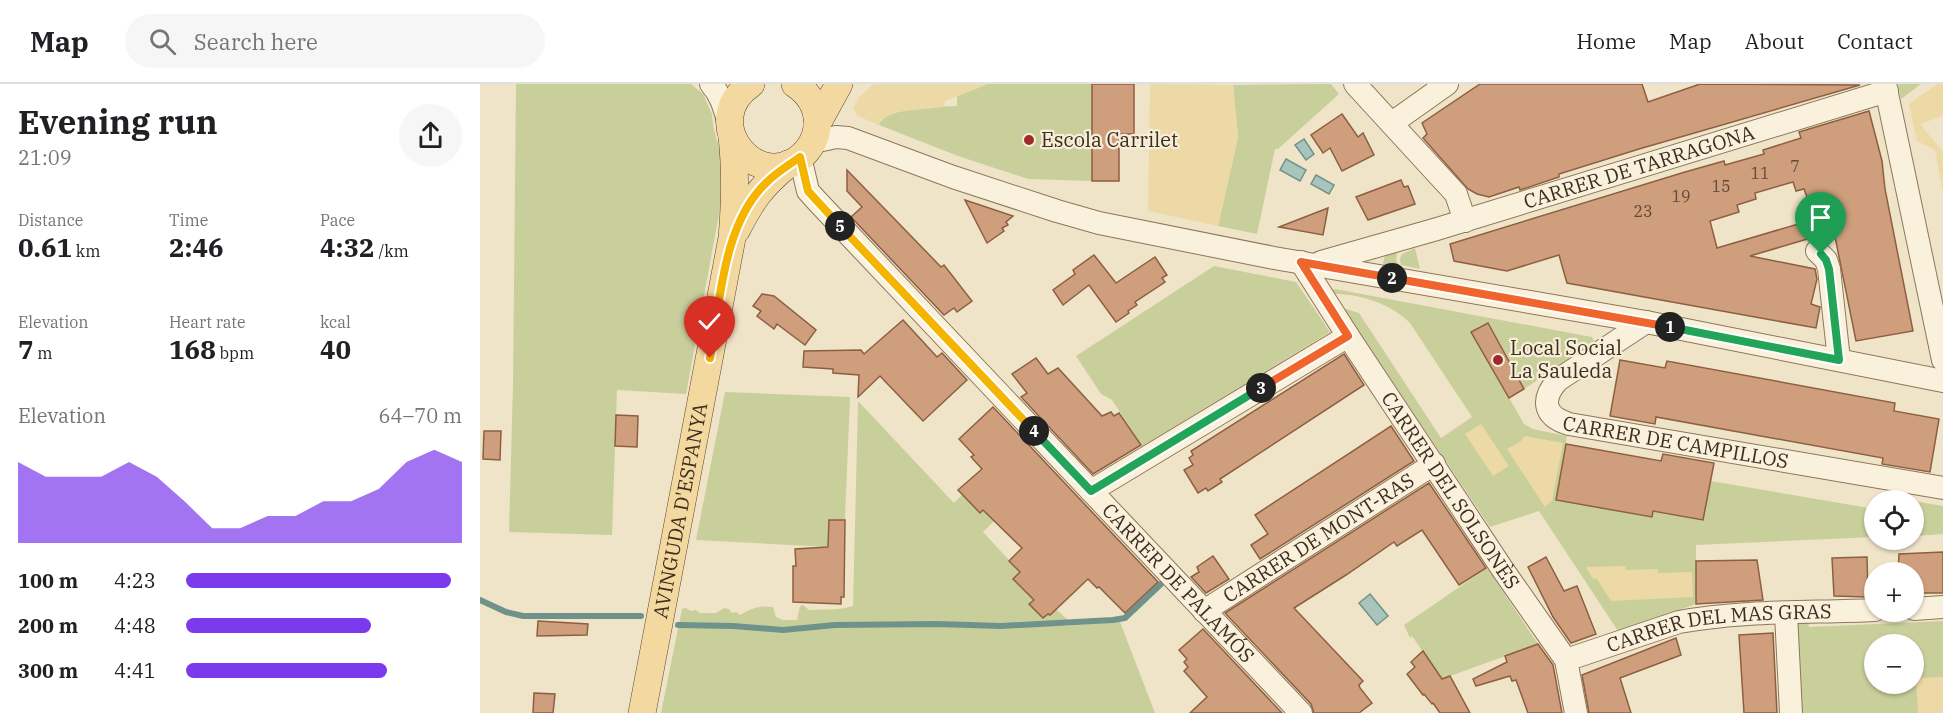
<!DOCTYPE html>
<meta charset="utf-8">
<style>
:root{--surface:#fff;--page:#f6f6f6;--text:#202124;--muted:#757577;--line:#e0e0e0;--accent:#7c3aed}
body{margin:0;font-family:"IBM Plex Serif",serif;background:var(--page);color:var(--text);height:100vh;display:flex;flex-direction:column;font-size:22px;white-space:nowrap}
*{box-sizing:border-box;margin:0}
p{font-size:20px;color:var(--muted)}
.icon{flex:none;width:33px;height:33px;fill:none;stroke:currentColor;stroke-width:2;stroke-linecap:round;stroke-linejoin:round}
.map{position:relative;flex:1;overflow:hidden}
.sheet{display:flex;flex-direction:column;background:var(--surface);width:480px}
.sheet>*{flex:none}
.buttons{position:absolute;left:1384px;top:406px;display:grid;gap:12px}
.buttons a{display:grid;place-items:center;width:60px;height:60px;border-radius:50%;background:var(--surface);box-shadow:0 2px 4px #0004;font-size:30px}
.pin{position:absolute;display:grid;place-items:center;width:51px;height:51px;color:#fff;margin:-62px -26px;border-radius:50% 50% 50% 0;rotate:-45deg;box-shadow:0 0 6px #0007}
.pin .icon{rotate:45deg}
.km{position:absolute;width:30px;height:30px;margin:-15px;border-radius:50%;background:#222;color:#fff;font-size:16px;line-height:30px;text-align:center}
.round{display:grid;place-items:center;flex:none;width:63px;height:63px;border-radius:32px;background:var(--page)}
.head{display:flex;align-items:center;justify-content:space-between;height:102px;padding:0 18px}
h1{font-size:33px;font-weight:800;line-height:45px}
.stats{display:grid;grid-template-columns:repeat(3,1fr);gap:9px;height:102px;padding:6px 18px}
.stats div{display:grid;align-content:center}
.stats b{font-size:26px;font-weight:800}
.stats small{font-size:16px;font-weight:400}
.stats p{font-size:16px}
.chart{height:168px;padding:12px 18px}
.chart p{display:flex;justify-content:space-between}
.chart svg{width:100%;height:108px;margin-top:6px;fill:var(--accent);opacity:.7}
ul{padding:0 18px;list-style:none;font-size:20px}
li{display:grid;grid-template-columns:96px 72px 1fr;align-items:center;height:45px}
li i{height:15px;border-radius:8px;background:var(--accent)}
header{display:flex;align-items:center;gap:36px;box-sizing:border-box;height:84px;padding:0 30px;background:var(--surface);border-bottom:2px solid var(--line)}
header strong{font-size:28px}
nav{display:flex;gap:33px;margin-inline-start:auto;font-size:21px}
.search{width:420px;height:54px;background:var(--page);display:flex;align-items:center;gap:15px;box-sizing:border-box;padding:0 21px;border-radius:33px;color:var(--muted);font-size:22px}
main{display:flex;flex:1;min-height:0}
.map>svg:first-child{display:block}
.green{fill:#c9cf9b;fill-rule:evenodd}
.sand{fill:#ecd9a5}
.water{fill:#a9c4bc;stroke:#6f938a;stroke-width:1.5}
.lines{fill:none;stroke-linecap:round;stroke-linejoin:round}
.stream{stroke:#6f938a;stroke-width:6}
.building{fill:#cf9f7d;stroke:#8d5f41;stroke-width:1.5;fill-rule:evenodd}
.minor-casing{stroke:#8d765c;stroke-width:24}
.major-casing{stroke:#5b4430;stroke-width:28}
.minor{stroke:#faf1dc;stroke-width:22}
.major{stroke:#f3d9a0;stroke-width:27}
.split-1-casing{stroke:#fff;stroke-width:12}
.split-2-casing{stroke:#fff;stroke-width:12}
.split-3-casing{stroke:#fff;stroke-width:12}
.split-4-casing{stroke:#fff;stroke-width:12}
.split-5-casing{stroke:#fff;stroke-width:12}
.split-6-casing{stroke:#fff;stroke-width:12}
.split-1{stroke:#22a559;stroke-width:8}
.split-2{stroke:#f0652b;stroke-width:8}
.split-3{stroke:#f0652b;stroke-width:8}
.split-4{stroke:#22a559;stroke-width:8}
.split-5{stroke:#f5b400;stroke-width:8}
.split-6{stroke:#f5b400;stroke-width:8}
.poi-dot{fill:#9e2a2b;stroke:#f7eed8;stroke-width:2}
.labels{text-anchor:middle;stroke-width:4.5;stroke-linejoin:round;paint-order:stroke}
.number-label{font-size:16px;fill:#624a37}
.poi-label{font-size:20px;fill:#3d2e20;stroke:#f7eed8;text-anchor:start}
.street-label{font-size:20px;fill:#3d2e20;stroke:#f7eed8}
</style>
<header>
<strong>Map</strong>
<div class="search"><svg class="icon" aria-label="search" viewBox="0 0 24 24"><circle cx="10" cy="10" r="6"/><path d="M15 15l6 6"/></svg>Search here</div>
<nav><a>Home</a><a>Map</a><a>About</a><a>Contact</a></nav>
</header>
<main>
<section class="sheet">
<div class="head"><div><h1>Evening run</h1><p>21:09</p></div><a class="round"><svg class="icon" aria-label="share" viewBox="0 0 24 24"><path d="M12 15V3M7 8l5-5 5 5M5 13v7h14v-7"/></svg></a></div>
<div class="stats">
<div><p>Distance</p><b>0.61<small> km</small></b></div>
<div><p>Time</p><b>2:46</b></div>
<div><p>Pace</p><b>4:32<small> /km</small></b></div>
</div>
<div class="stats">
<div><p>Elevation</p><b>7<small> m</small></b></div>
<div><p>Heart rate</p><b>168<small> bpm</small></b></div>
<div><p>kcal</p><b>40</b></div>
</div>
<div class="chart"><p><span>Elevation</span>64–70 m</p>
<svg viewBox="0 0 160 44" preserveAspectRatio="none"><path d="M0 44V11L10 17L20 17L30 17L40 11L50 17L60 27L70 38L80 38L90 33L100 33L110 27L120 27L130 22L140 11L150 6L160 11V44z"/></svg>
</div>
<ul>
<li><b>100 m</b>4:23<i style="width:96%"></i></li>
<li><b>200 m</b>4:48<i style="width:67%"></i></li>
<li><b>300 m</b>4:41<i style="width:73%"></i></li>
</ul>
</section>
<div class="map">
<svg width="1463" height="629" viewBox="0 0 1463 629">
<rect width="100%" height="100%" fill="#f0e4c8"/>
<g class="green">
<polygon points="36,0 211,0 223,10 232,30 233,41 242,77 241,119 206,310 137,306 132,451 29,448 33,300"/>
<path d="M508 0H612V97L548 95 478 72 399 41C404 23 460 23 477 22V12Z"/>
<polygon points="851,0 859,10 798,65 795,65 777,150 738,142 758,53 753,1"/>
<polygon points="1418,0 1441,0 1421,15"/>
<polygon points="935,164 940,185 921,181 920,174 922,170"/>
<polygon points="921,166 917,169 916,176 920,185 906,186 903,179 905,171"/>
<polygon points="734,182 816,198 850,248 662,362 632,316 621,310 596,272"/>
<path d="M855 205 1112 253 1114 257 1112 260 1044 305 1008 239 992 248 1044 340 1053 345 1087 352 1076 416 1171 433 1173 427 1223 436 1231 397 1395 425V453L1216 461V520L1138 547 1059 427 1010 443 863 224 879 229 961 354 992 333 930 239C911 220 881 210 854 210L851 206Z"/>
<polygon points="245,308 370,313 365,436 349,436 348,463 216,456"/>
<path d="M378 317 474 419 483 410 508 421 518 433 503 448 540 488 533 496 554 516 549 520 563 534 576 525 589 537 584 542 640 538 675 629H181L202 525 206 524 211 527 216 526 220 529H236L244 524 249 525 252 529 256 528 260 531C272 524 279 521 293 523L296 533 303 536H317L320 522 323 521 329 526C344 525 358 527 373 522Z"/>
<polygon points="1434,417 1463,422 1463,450 1434,452"/>
<polygon points="1007,484 1058,560 962,595 932,552 930,554 924,541"/>
<path d="M1328 536 1329 543 1463 537V629H1321L1317 539ZM1395 561H1434V600H1395Z"/>
</g>
<g class="sand">
<polygon points="394,0 508,0 465,17 464,23 416,28 400,36 399,41 378,32 373,25 379,13"/>
<polygon points="670,0 753,1 758,53 738,142 668,127"/>
<polygon points="1457,0 1463,0 1463,32 1440,40 1463,68 1463,108 1455,66 1437,57 1429,20"/>
<polygon points="1001,340 1029,382 1013,392 985,350"/>
<polygon points="1045,352 1083,359 1072,417 1065,423 1027,365 1040,358"/>
<polygon points="1145,482 1146,486 1178,485 1178,489 1212,488 1213,513 1131,517 1117,495 1112,494 1106,483"/>
<polygon points="1463,593 1463,629 1438,629 1436,594"/>
</g>
<g class="water">
<polygon points="824,55 834,70 826,76 815,61"/>
<polygon points="806,75 826,86 820,97 800,86"/>
<polygon points="836,91 854,101 849,110 831,100"/>
<polygon points="890,510 908,532 897,541 879,519"/>
</g>
<g class="lines">
<g class="stream">
<polyline points="0,516 26,528 43,532 161,532"/>
<polyline points="198,541 253,542 303,546 355,541 457,540 521,542 633,536 645,534 681,500"/>
</g>
</g>
<g class="building">
<polygon points="612,0 654,0 654,50 639,50 639,97 612,97"/>
<polygon points="1000,0 1162,0 1168,18 1220,0 1380,1 1159,65 1079,90 1079,93 1040,106 1039,103 1009,113 997,110 988,105 943,54 947,50 942,39"/>
<path d="M1389 27 1402 77 1405 105 1433 247 1376 257 1350 128 1344 156 1341 151 1270 172 1335 185 1337 195 1331 220 1340 223 1336 244 1087 199 1079 171 1027 187 974 177 970 160 1205 88 1244 77 1245 81 1284 70 1283 66 1321 54 1319 48ZM1313 98 1316 107 1324 105 1335 135 1237 164 1230 137 1259 128 1257 121 1276 115 1275 109Z"/>
<polygon points="862,30 878,53 883,49 894,71 862,87 850,64 843,69 831,51"/>
<polygon points="367,86 461,183 464,181 492,217 477,228 474,224 464,231 371,133 382,123 367,107"/>
<polygon points="921,96 924,103 928,102 935,120 888,136 876,113"/>
<polygon points="485,116 533,132 526,138 528,141 522,144 524,147 507,159"/>
<polygon points="848,124 843,151 799,143"/>
<polygon points="614,171 636,199 675,173 687,191 682,194 685,198 655,218 657,221 648,227 649,229 636,238 609,201 583,221 573,206 595,190 593,186"/>
<polygon points="282,210 294,212 336,246 325,261 297,240 294,245 277,232 281,227 273,222"/>
<polygon points="423,236 457,273 462,269 487,296 443,337 400,292 378,313 379,291 353,289 353,285 323,283 324,267 381,266 384,270"/>
<polygon points="1008,239 1044,305 1029,314 991,248"/>
<polygon points="864,270 884,301 740,395 742,398 728,407 726,404 718,409 704,386 713,381 709,374 713,371 711,367"/>
<polygon points="556,274 568,290 578,284 622,332 631,328 634,332 639,329 661,361 613,390 541,313 547,309 532,290"/>
<polygon points="1140,276 1185,284 1187,277 1415,319 1414,327 1459,335 1450,388 1402,380 1403,374 1176,333 1175,340 1130,332"/>
<polygon points="513,323 678,498 645,529 619,503 617,504 608,495 570,531 568,530 563,534 549,520 554,516 533,495 540,488 529,477 542,464 503,426 500,429 478,406 502,385 491,373 494,371 479,355"/>
<polygon points="136,331 158,332 157,363 135,362"/>
<polygon points="911,342 934,377 780,475 771,461 788,450 775,431"/>
<polygon points="4,347 21,347 20,376 3,375"/>
<polygon points="1086,360 1181,377 1183,370 1234,379 1223,436 1173,427 1172,433 1076,416"/>
<polygon points="949,399 1006,484 979,501 942,446 917,462 914,458 866,491 814,524 883,597 879,601 880,604 892,619 879,629 834,629 831,620 745,529"/>
<polygon points="349,436 365,436 364,513 361,513 361,520 313,518 313,482 316,482 315,465 348,463"/>
<polygon points="1463,468 1463,509 1434,509 1434,489 1418,489 1419,470"/>
<polygon points="733,472 749,495 726,509 711,493 719,488 717,483"/>
<polygon points="1066,473 1084,507 1097,502 1116,550 1091,559 1073,533 1048,483"/>
<polygon points="1387,473 1388,513 1354,512 1352,474"/>
<polygon points="1277,476 1283,516 1216,520 1216,477"/>
<polygon points="58,537 108,540 107,551 57,552"/>
<polygon points="723,545 802,629 710,629 727,613 704,587 708,583 704,578 707,575 699,566"/>
<polygon points="1293,549 1297,629 1264,629 1259,551"/>
<polygon points="1196,554 1201,571 1140,594 1151,629 1109,629 1102,591"/>
<polygon points="1058,560 1073,581 1082,629 1048,629 1036,596 1032,597 1030,592 996,602 993,595 1027,578 1025,572"/>
<polygon points="943,567 962,595 970,592 990,629 960,629 953,619 952,620 944,610 943,611 927,590 935,583 931,578"/>
<polygon points="54,609 75,610 73,629 53,629"/>
</g>
<g class="lines">
<defs>
<g id="minor">
<path d="M231 0C242 12 245 27 250 43"/>
<polyline points="875,0 976,110 985,137"/>
<polyline points="1405,0 1463,276"/>
<polyline points="912,39 967,0"/>
<polyline points="333,58 356,53 368,54 473,93 577,127 619,139 794,174 1166,238 1463,297"/>
<path id="s1" d="M320 73 328 107 337 117 821 629"/>
<polyline points="1337,167 1346,176 1349,185 1359,276"/>
<path id="s2" d="M821 178 868 252 1023 486 1086 576 1096 629"/>
<path id="s3" d="M841 178 957 145 1407 7"/>
<path id="s4" d="M1166 238 1078 296C1061 315 1063 332 1089 340L1463 404"/>
<polyline points="611,407 868,252"/>
<polyline points="1434,525 1463,523"/>
<path id="s5" d="M724 527 954 380"/>
<polyline points="1306,530 1311,629"/>
<path id="s6" d="M1086 576 1199 538C1263 526 1330 529 1395 526"/>
</g>
<g id="major">
<path d="M271 0C216 38 279 112 323 71 331 63 336 54 337 43 339 25 330 10 315 0"/>
<polyline points="337,40 359,0"/>
<path d="M257 145C273 114 281 103 308 80"/>
<path id="s7" d="M162 629 252 154C255 120 256 87 252 53"/>
</g>
</defs>
<use href="#minor" class="minor-casing"/>
<use href="#major" class="major-casing"/>
<use href="#minor" class="minor"/>
<use href="#major" class="major"/>
</g>
<g class="lines">
<defs>
<polyline id="split-1" points="1190,243 1359,276 1349,185 1346,176 1341,170"/>
<polyline id="split-2" points="912,194 1190,243"/>
<polyline id="split-3" points="781,304 868,252 821,178 912,194"/>
<polyline id="split-4" points="554,347 611,407 781,304"/>
<polyline id="split-5" points="360,142 554,347"/>
<path id="split-6" d="M230 274C240 218 243 139 287 98 297 88 309 81 320 73L328 107 360 142"/>
</defs>
<use href="#split-1" class="split-1-casing"/>
<use href="#split-2" class="split-2-casing"/>
<use href="#split-3" class="split-3-casing"/>
<use href="#split-4" class="split-4-casing"/>
<use href="#split-5" class="split-5-casing"/>
<use href="#split-6" class="split-6-casing"/>
<use href="#split-1" class="split-1"/>
<use href="#split-2" class="split-2"/>
<use href="#split-3" class="split-3"/>
<use href="#split-4" class="split-4"/>
<use href="#split-5" class="split-5"/>
<use href="#split-6" class="split-6"/>
</g>
<g class="poi-dot">
<circle cx="549" cy="56" r="6"/>
<circle cx="1018" cy="276" r="6"/>
</g>
<g class="labels">
<g class="number-label">
<text x="1315" y="88">7</text>
<text x="1280" y="95">11</text>
<text x="1241" y="108">15</text>
<text x="1201" y="118">19</text>
<text x="1163" y="133">23</text>
</g>
<g class="poi-label">
<text x="561" y="63">Escola Carrilet</text>
<text x="1030" y="271">Local Social<tspan x="1030" dy="23">La Sauleda</tspan></text>
</g>
<g class="street-label">
<text dy="7" stroke="none"><textPath href="#s3" startOffset="332">CARRER DE TARRAGONA</textPath></text>
<text dy="7" stroke="none"><textPath href="#s4" startOffset="272">CARRER DE CAMPILLOS</textPath></text>
<text dy="7" stroke="none"><textPath href="#s2" startOffset="273">CARRER DEL SOLSONÈS</textPath></text>
<text dy="7" stroke="none"><textPath href="#s7" startOffset="206">AVINGUDA D'ESPANYA</textPath></text>
<text dy="7" stroke="none"><textPath href="#s5" startOffset="136">CARRER DE MONT-RAS</textPath></text>
<text dy="7" stroke="none"><textPath href="#s1" startOffset="574">CARRER DE PALAMÓS</textPath></text>
<text dy="7" stroke="none"><textPath href="#s6" startOffset="158">CARRER DEL MAS GRAS</textPath></text>
</g>
</g>
</svg>
<div class="buttons">
<a><svg class="icon" aria-label="locate" viewBox="0 0 24 24"><circle cx="12" cy="12" r="6"/><path d="M12 2v4M12 18v4M2 12h4M18 12h4"/></svg></a>
<a>+</a>
<a>−</a>
</div>
<div class="pin" style="left:1341px;top:170px;background:#1e9e55"><svg class="icon" aria-label="arrive" viewBox="0 0 24 24"><path d="M6 21V4h12l-3 4 3 4H6"/></svg></div>
<div class="pin" style="left:230px;top:274px;background:#d93025"><svg class="icon" aria-label="check" viewBox="0 0 24 24"><path d="M5 12l5 5 9-10"/></svg></div>
<b class="km" style="left:1190px;top:243px">1</b>
<b class="km" style="left:912px;top:194px">2</b>
<b class="km" style="left:781px;top:304px">3</b>
<b class="km" style="left:554px;top:347px">4</b>
<b class="km" style="left:360px;top:142px">5</b>
</div>
</main>
